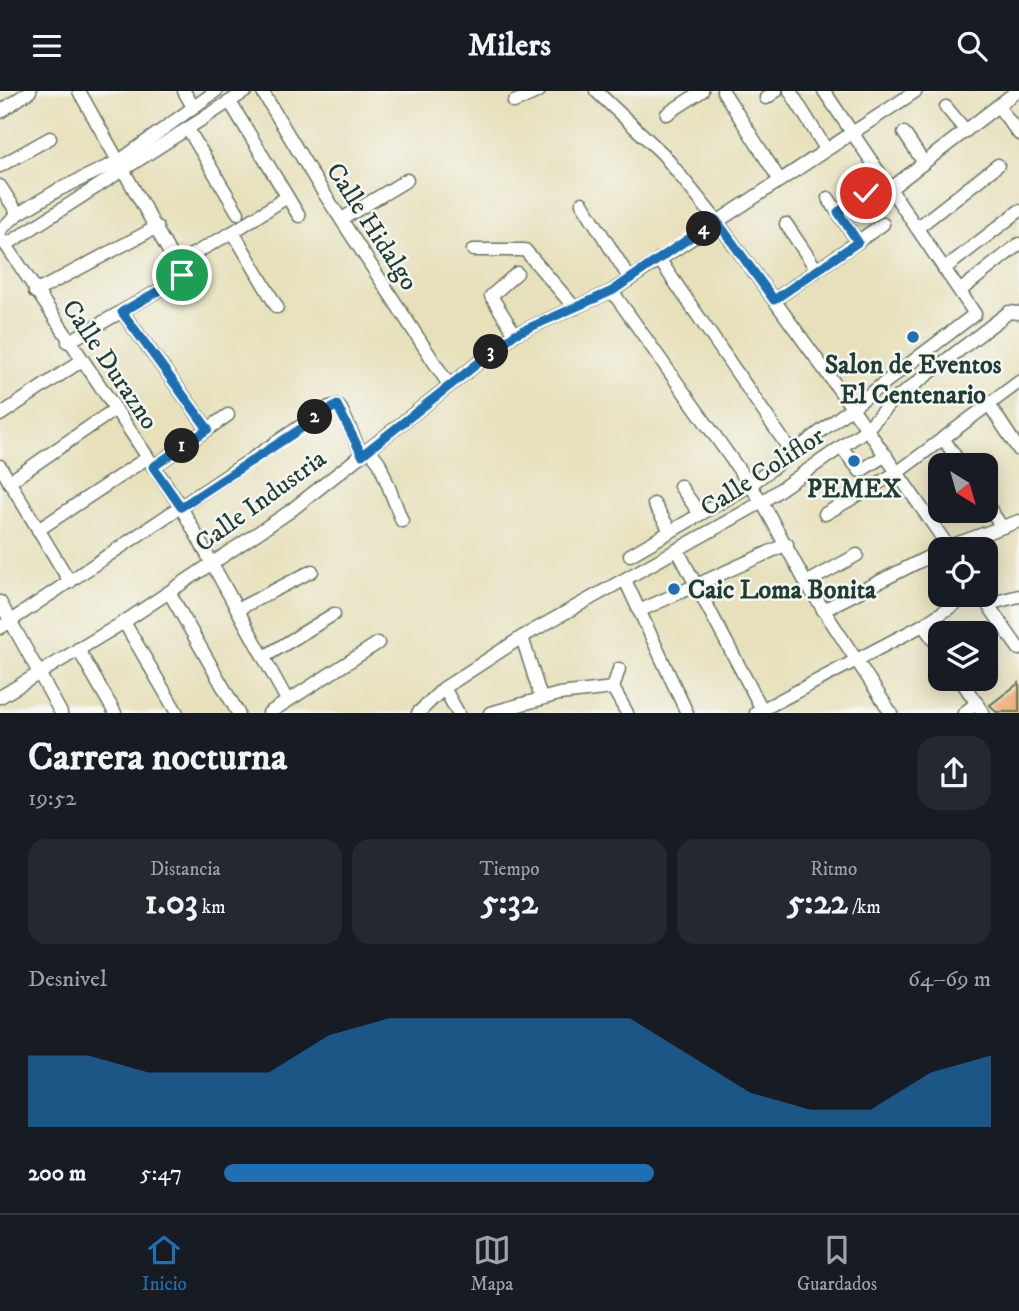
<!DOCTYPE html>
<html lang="es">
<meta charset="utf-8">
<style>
:root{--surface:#171b24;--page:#242831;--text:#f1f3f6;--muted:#9ea1a6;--line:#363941;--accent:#1f6fb2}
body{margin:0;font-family:"IM FELL DW Pica",serif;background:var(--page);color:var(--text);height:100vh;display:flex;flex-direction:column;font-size:26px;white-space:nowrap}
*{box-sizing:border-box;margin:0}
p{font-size:23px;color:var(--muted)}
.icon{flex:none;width:38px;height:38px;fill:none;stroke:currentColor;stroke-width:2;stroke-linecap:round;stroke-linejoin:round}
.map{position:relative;height:622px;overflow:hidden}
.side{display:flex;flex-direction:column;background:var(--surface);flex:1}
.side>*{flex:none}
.needle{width:46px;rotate:143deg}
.buttons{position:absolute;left:928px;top:362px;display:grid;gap:14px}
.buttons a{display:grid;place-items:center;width:70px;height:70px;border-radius:14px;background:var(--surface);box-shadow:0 4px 18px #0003;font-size:35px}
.pin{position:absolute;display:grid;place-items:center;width:60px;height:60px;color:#fff;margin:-30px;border:4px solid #fff;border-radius:50%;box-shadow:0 2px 7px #0007}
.km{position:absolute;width:35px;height:35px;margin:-18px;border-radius:50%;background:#222;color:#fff;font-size:19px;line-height:35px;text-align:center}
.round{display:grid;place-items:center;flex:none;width:74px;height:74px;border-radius:21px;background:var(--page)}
.summary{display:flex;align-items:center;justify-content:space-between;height:119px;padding:0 28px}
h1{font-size:38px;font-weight:700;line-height:52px}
.stats{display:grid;grid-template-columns:repeat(3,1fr);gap:10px;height:119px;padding:7px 28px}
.stats div{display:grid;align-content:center;border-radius:18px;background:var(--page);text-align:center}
.stats b{font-size:35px;font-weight:700}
.stats small{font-size:19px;font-weight:400}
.stats p{font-size:19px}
.chart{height:196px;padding:14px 28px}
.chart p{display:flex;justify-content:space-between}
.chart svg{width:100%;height:126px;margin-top:7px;fill:var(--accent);opacity:.7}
ul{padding:0 28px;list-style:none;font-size:23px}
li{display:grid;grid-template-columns:112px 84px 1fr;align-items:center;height:52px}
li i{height:18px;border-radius:9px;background:var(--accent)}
header{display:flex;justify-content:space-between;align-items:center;height:91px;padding:0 28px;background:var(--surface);font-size:32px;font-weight:700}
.tab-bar{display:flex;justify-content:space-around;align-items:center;height:98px;border-top:2px solid var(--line);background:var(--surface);font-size:19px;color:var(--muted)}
.tab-bar a{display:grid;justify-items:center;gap:4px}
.tab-bar .on{color:var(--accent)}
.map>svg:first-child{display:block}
.building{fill:#ecaa77}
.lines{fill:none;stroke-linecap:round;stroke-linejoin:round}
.minor-casing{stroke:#657663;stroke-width:15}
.minor{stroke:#fff;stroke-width:12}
.route-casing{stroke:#fff;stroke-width:14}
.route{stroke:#1f6fb2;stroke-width:9}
.poi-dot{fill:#1f6fb2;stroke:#f6f6f2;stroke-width:2.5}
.labels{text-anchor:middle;stroke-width:5;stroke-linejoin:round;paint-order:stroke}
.street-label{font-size:26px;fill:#1f3d34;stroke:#f6f6f2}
.poi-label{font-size:26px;font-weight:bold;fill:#1f3d34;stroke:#f6f6f2}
</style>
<header><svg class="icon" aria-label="menu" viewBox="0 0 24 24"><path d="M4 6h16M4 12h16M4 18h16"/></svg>Milers<svg class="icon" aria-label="search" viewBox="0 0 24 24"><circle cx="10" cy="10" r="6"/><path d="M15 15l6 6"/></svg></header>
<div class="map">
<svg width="1019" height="622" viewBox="0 0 1019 622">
<rect width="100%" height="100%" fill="#f6f6f2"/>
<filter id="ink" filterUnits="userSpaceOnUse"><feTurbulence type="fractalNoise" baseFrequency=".0143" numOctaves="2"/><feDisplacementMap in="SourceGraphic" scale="14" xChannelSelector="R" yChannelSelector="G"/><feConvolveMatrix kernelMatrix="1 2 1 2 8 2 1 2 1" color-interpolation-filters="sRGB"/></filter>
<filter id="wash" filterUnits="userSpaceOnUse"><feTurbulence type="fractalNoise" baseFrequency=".00686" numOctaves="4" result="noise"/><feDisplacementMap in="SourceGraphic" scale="28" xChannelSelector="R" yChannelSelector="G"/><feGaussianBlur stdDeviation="1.57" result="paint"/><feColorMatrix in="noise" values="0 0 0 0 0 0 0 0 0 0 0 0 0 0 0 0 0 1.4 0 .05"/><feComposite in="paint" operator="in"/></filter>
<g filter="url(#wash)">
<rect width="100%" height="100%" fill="#e7e0bb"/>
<g id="blocks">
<polygon class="building" points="1019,592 1019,621 996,621 990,614"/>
</g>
</g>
<g filter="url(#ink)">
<use href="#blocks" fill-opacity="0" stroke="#657663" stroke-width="2"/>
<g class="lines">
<defs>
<g id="minor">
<polyline points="184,0 193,16"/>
<polyline points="262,0 318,93 449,294"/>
<polyline points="596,0 663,63 716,129 853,318 950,458"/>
<polyline points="723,0 779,88"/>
<polyline points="790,0 826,58"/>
<polyline points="766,7 776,0"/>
<polyline points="230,11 299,125"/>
<polyline points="514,11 539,0"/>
<polyline points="998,15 1019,43"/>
<polyline points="946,16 966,40"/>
<polyline points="0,21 30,0"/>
<polyline points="667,23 702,0"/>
<polyline points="188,38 238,122"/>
<polyline points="904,42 924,72"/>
<polyline points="0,75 50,47"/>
<polyline points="0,95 18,123"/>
<polyline points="890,98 1017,0"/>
<polyline points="828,107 858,151"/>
<polyline points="582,112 630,188"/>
<polyline points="838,121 866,102"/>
<polyline points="342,128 407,89"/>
<polyline points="786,133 817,179"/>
<polyline points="917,137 998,74"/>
<polyline points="0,139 18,123 58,99 119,70 216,0"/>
<polyline points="233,141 277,216"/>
<polyline points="0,145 181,416 287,609"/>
<polyline points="6,154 246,0"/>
<polyline points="473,159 525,159 575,217"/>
<polyline points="659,168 792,362"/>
<polyline points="177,172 233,141 287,106"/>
<polyline points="944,178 1019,120"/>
<polyline points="961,199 1019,153"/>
<polyline points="612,200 762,411 806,492 891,622"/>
<polyline points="35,201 157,136"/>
<polyline points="774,209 883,133"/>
<polyline points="122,221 208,338"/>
<polyline points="515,243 491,205 517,182"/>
<polyline points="68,251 179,188 182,184 79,0"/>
<polyline points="988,312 1019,359"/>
<polyline points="0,324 81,270"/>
<polyline points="943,347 961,374"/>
<polyline points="841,356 860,380 886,364"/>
<polyline points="369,358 379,371 402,430"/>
<polyline points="0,375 70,491"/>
<polyline points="153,376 228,324"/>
<polyline points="9,391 114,319"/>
<polyline points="680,395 700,423"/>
<polyline points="985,411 1002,436"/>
<polyline points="654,413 670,439"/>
<polyline points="825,423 898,381 1019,291"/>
<polyline points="38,439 147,367"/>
<polyline points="942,458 1019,430"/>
<polyline points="678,460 764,622"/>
<polyline points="630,464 749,395 975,223 824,0"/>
<polyline points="625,489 687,622"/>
<polyline points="806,492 857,464"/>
<polyline points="169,501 238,622"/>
<polyline points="981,504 1019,558"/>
<polyline points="0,511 61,622"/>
<polyline points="988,513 1019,505"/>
<polyline points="238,518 312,480"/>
<polyline points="823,519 940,460"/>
<polyline points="639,520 787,453"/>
<polyline points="124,531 177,622"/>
<polyline points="923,534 940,558"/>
<polyline points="0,537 329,316 337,314 341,318 362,364"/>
<polyline points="522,546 541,607"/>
<polyline points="78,558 115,622"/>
<polyline points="264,566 334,523"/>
<polyline points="960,588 983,622"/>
<polyline points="444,597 458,622"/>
<polyline points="613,597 627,622"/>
<polyline points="613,597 619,578"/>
<polyline points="0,606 124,531 289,421 515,243 612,200 916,0"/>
<polyline points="269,622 378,552"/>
<polyline points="418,622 444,597 522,546 762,411 867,338 889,313 1009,221 1019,222"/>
<polyline points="490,622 559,603 613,597"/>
<polyline points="756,622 923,534 969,504"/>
<polyline points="964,622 977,612"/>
</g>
</defs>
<use href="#minor" class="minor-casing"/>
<use href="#minor" class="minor"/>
</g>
</g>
<g class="lines" filter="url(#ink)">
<defs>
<polyline id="route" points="182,184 179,188 122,221 208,338 153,376 181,416 337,314 362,364 515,243 612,200 716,129 774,209 858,151 838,121 866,102"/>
</defs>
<use href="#route" class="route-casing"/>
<use href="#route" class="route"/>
</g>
<g class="poi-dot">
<circle cx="913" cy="246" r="7"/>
<circle cx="854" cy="370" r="7"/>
<circle cx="674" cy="498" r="7"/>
</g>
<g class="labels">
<g class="street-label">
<text transform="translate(373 135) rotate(57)" y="9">Calle Hidalgo</text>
<text transform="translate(111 273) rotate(56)" y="9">Calle Durazno</text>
<text transform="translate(762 380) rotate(-33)" y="9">Calle Coliflor</text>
<text transform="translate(260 409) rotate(-36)" y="9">Calle Industria</text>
</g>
<g class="poi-label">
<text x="913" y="282">Salon de Eventos<tspan x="913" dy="30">El Centenario</tspan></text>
<text x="854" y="406">PEMEX</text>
<text x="688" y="507" text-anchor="start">Caic Loma Bonita</text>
</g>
</g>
</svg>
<div class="buttons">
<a><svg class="needle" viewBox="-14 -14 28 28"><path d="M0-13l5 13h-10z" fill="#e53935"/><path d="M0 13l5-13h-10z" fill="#9ea1a6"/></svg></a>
<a><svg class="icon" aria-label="locate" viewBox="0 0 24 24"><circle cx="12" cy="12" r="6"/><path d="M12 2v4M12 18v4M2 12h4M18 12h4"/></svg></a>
<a><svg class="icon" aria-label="layers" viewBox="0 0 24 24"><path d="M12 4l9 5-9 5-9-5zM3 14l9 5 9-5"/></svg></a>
</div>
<div class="pin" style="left:182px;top:184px;background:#1e9e55"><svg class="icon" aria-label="arrive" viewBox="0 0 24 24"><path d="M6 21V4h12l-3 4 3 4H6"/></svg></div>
<div class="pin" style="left:866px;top:102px;background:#d93025"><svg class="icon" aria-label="check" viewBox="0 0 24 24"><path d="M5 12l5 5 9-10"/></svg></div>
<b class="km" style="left:182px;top:355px">1</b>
<b class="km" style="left:315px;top:326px">2</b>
<b class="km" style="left:491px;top:261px">3</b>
<b class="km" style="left:704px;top:138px">4</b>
</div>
<section class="side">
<div class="summary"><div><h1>Carrera nocturna</h1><p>19:52</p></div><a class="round"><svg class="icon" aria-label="share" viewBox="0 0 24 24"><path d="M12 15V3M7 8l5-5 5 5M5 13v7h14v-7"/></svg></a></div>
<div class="stats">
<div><p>Distancia</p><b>1.03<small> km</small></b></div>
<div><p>Tiempo</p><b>5:32</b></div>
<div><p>Ritmo</p><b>5:22<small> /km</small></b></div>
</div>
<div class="chart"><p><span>Desnivel</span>64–69 m</p>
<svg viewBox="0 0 160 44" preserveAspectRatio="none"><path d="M0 44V19L10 19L20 25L30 25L40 25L50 12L60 6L70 6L80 6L90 6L100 6L110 19L120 32L130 38L140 38L150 25L160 19V44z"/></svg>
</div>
<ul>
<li><b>200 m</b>5:47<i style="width:56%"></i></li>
</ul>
</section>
<nav class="tab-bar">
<a class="on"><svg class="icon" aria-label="home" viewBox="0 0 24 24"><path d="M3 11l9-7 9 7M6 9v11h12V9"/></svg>Inicio</a>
<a><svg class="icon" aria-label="map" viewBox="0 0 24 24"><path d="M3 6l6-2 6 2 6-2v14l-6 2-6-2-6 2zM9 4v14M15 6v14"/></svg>Mapa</a>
<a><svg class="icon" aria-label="saved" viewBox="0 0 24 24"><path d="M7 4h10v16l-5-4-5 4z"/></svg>Guardados</a>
</nav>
